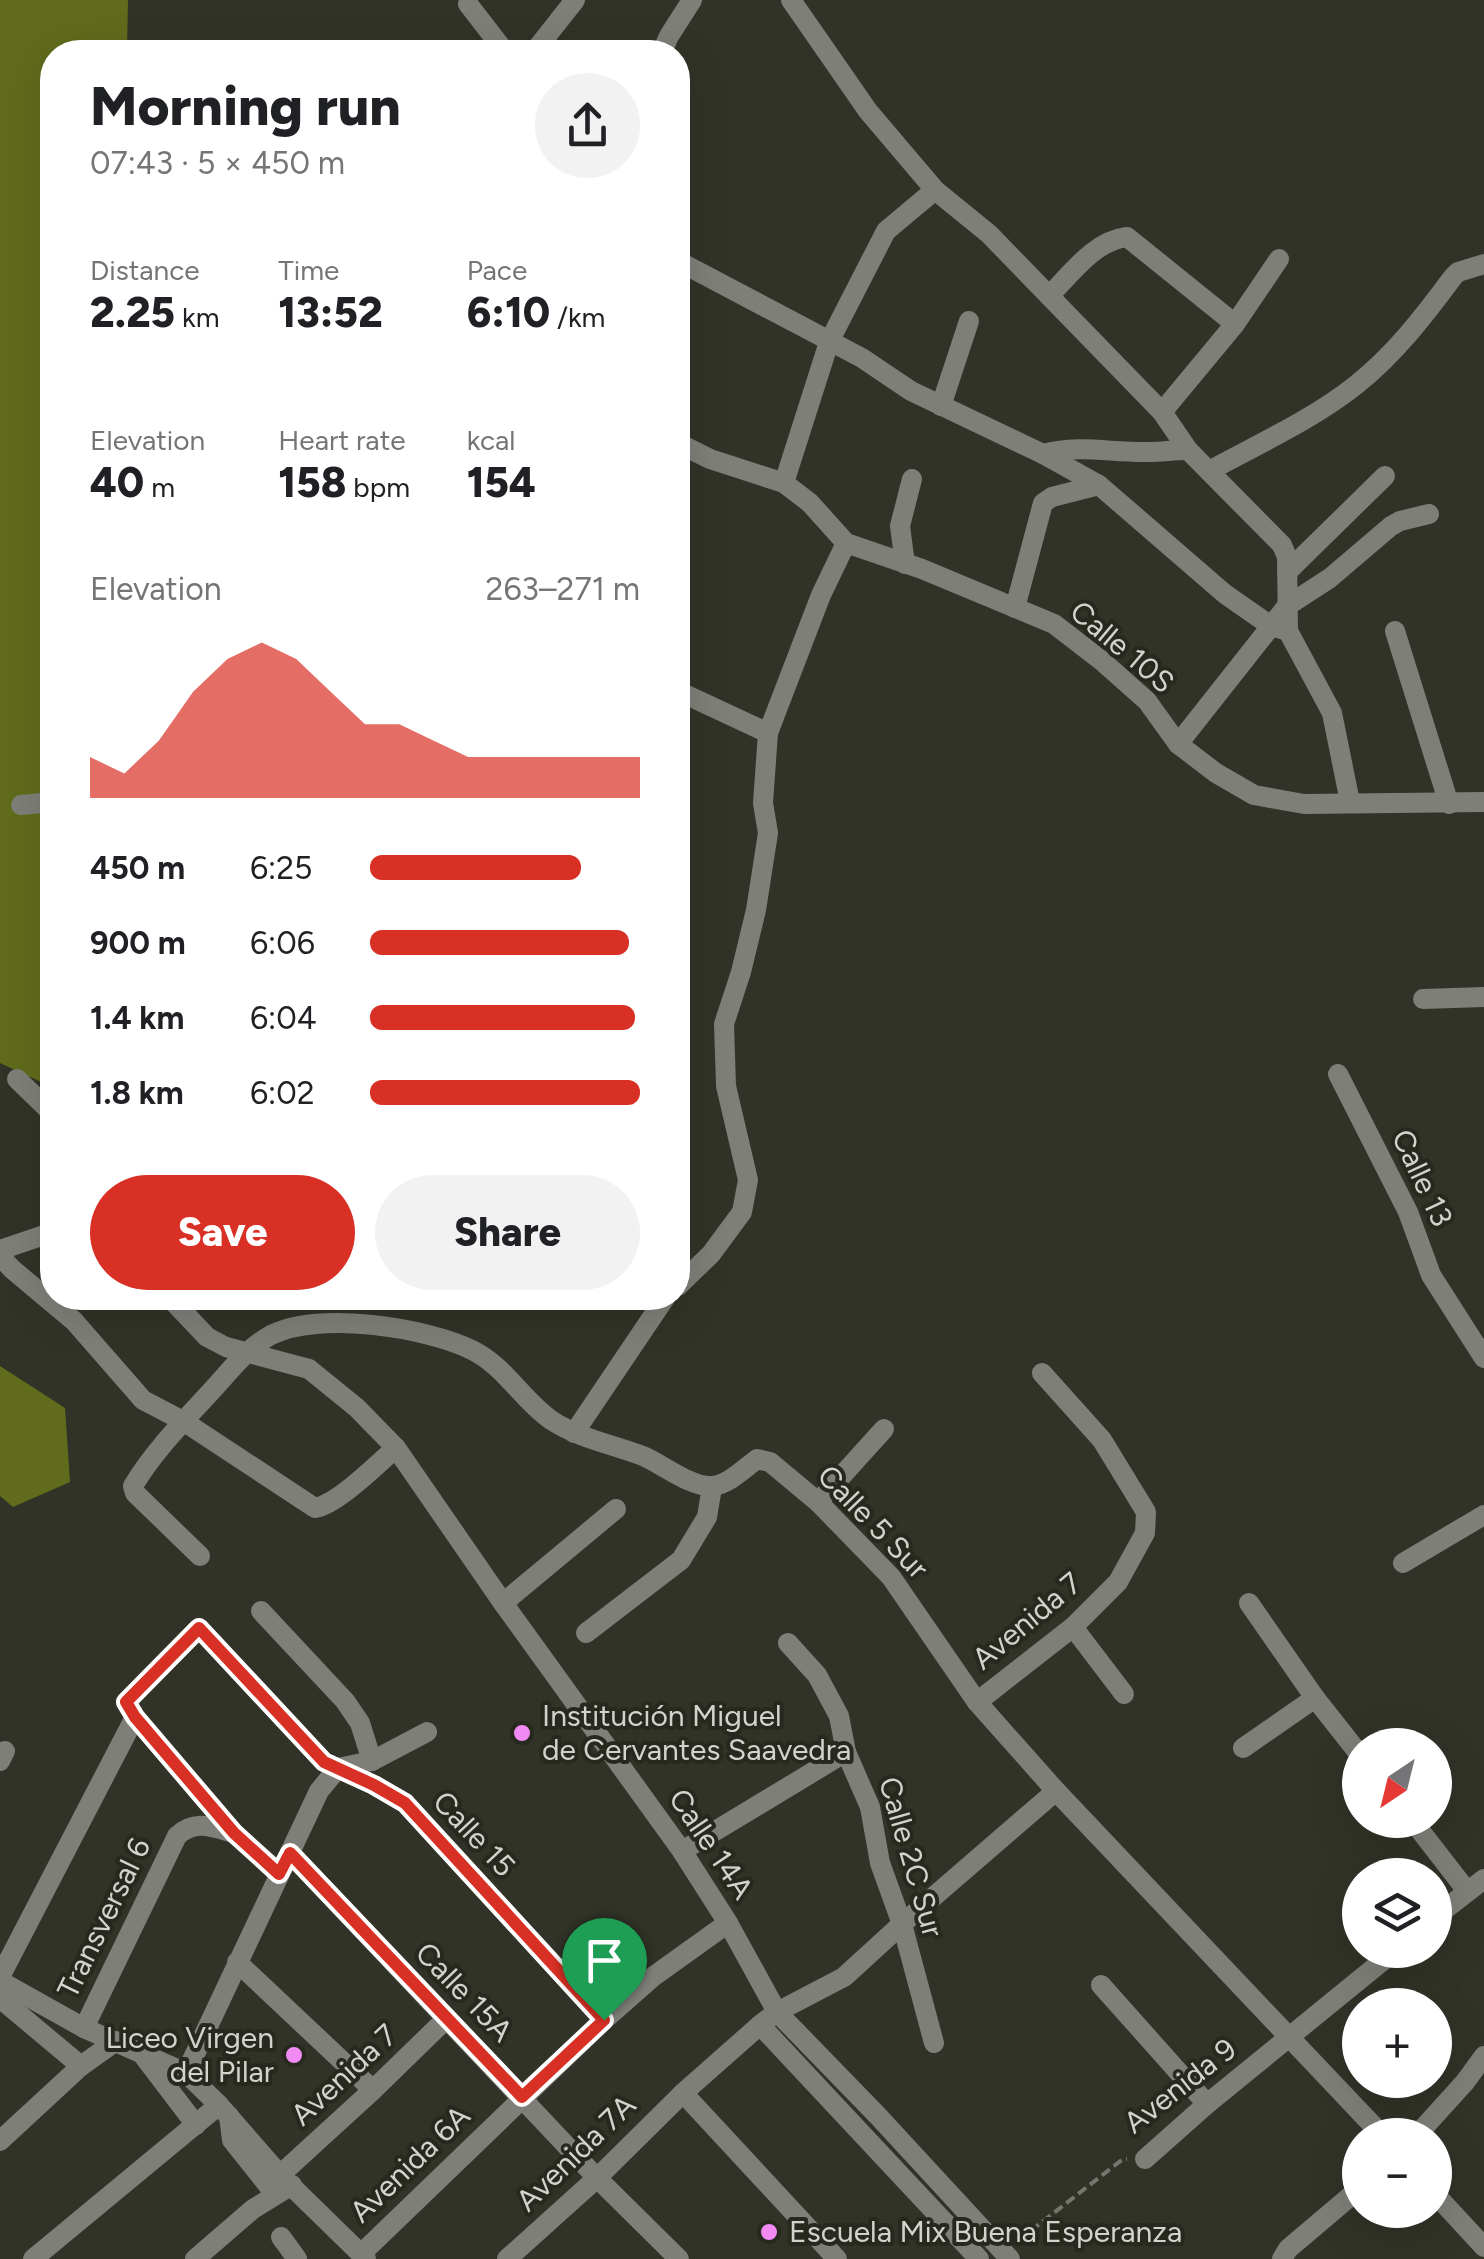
<!DOCTYPE html>
<meta charset="utf-8">
<style>
:root{--surface:#fff;--page:#f2f2f2;--text:#202124;--muted:#757577;--accent:#d93025}
body{margin:0;font-family:Figtree,sans-serif;background:var(--page);color:var(--text);height:100vh;display:flex;flex-direction:column;font-size:38px;white-space:nowrap}
*{box-sizing:border-box;margin:0}
p{font-size:32px;color:var(--muted)}
.icon{flex:none;width:55px;height:55px;fill:none;stroke:currentColor;stroke-width:2;stroke-linecap:round;stroke-linejoin:round}
.map{position:relative;flex:1;overflow:hidden}
.panel{position:absolute;left:40px;top:40px;width:650px;height:1270px;display:flex;flex-direction:column;background:var(--surface);border-radius:40px;box-shadow:0 10px 40px #0002}
.panel>*{flex:none}
.needle{width:65px;rotate:215deg}
.tools{position:absolute;left:1342px;top:1728px;display:grid;gap:20px}
.tools a{display:grid;place-items:center;width:110px;height:110px;border-radius:50%;background:var(--surface);box-shadow:0 10px 40px #0002;font-size:50px}
.pin{position:absolute;display:grid;place-items:center;width:85px;height:85px;color:#fff;margin:-102px -42px;border-radius:50% 50% 50% 0;rotate:-45deg;box-shadow:0 0 10px #0007}
.pin .icon{rotate:45deg}
.round{display:grid;place-items:center;flex:none;width:105px;height:105px;border-radius:52px;background:var(--page)}
.summary{display:flex;align-items:center;justify-content:space-between;height:170px;padding:0 50px}
h1{font-size:55px;font-weight:800;line-height:75px}
.metrics{display:grid;grid-template-columns:repeat(3,1fr);gap:15px;height:170px;padding:10px 50px}
.metrics div{display:grid;align-content:center}
.metrics b{font-size:42px;font-weight:800}
.metrics small{font-size:28px;font-weight:400}
.metrics p{font-size:28px}
.chart{height:280px;padding:20px 50px}
.chart p{display:flex;justify-content:space-between}
.chart svg{width:100%;height:180px;margin-top:10px;fill:var(--accent);opacity:.7}
.button{display:flex;gap:20px;margin-top:auto;padding:20px 50px}
.button a{flex:1;height:115px;border-radius:60px;background:var(--accent);color:#fff;font-size:40px;font-weight:800;line-height:115px;text-align:center}
.button a+a{background:var(--page);color:var(--text)}
ul{padding:0 50px;list-style:none;font-size:32px}
li{display:grid;grid-template-columns:160px 120px 1fr;align-items:center;height:75px}
li i{height:25px;border-radius:12px;background:var(--accent)}
.map>svg:first-child{display:block}
.forest{fill:#616b1c}
.lines{fill:none;stroke-linecap:round;stroke-linejoin:round}
.path{stroke:#75776e;stroke-width:4;stroke-dasharray:10 5;stroke-linecap:butt}
.minor{stroke:#7e7f79;stroke-width:20}
.route-casing{stroke:#fff;stroke-width:20}
.route{stroke:#d93025;stroke-width:12}
.poi-dot{fill:#f28af3;stroke:#27291f;stroke-width:4}
.labels{text-anchor:middle;stroke-width:8;stroke-linejoin:round;paint-order:stroke}
.street-label{font-size:30px;fill:#d2d3cc;stroke:#27291f}
.poi-label{font-size:30px;fill:#d2d3cc;stroke:#27291f;text-anchor:start}
</style>
<div class="map">
<svg width="1484" height="2259" viewBox="0 0 1484 2259">
<rect width="100%" height="100%" fill="#313328"/>
<g class="forest">
<polygon points="0,0 128,0 127,52 52,52 52,1087 0,1063"/>
<polygon points="0,1366 65,1408 70,1482 13,1507 0,1496"/>
</g>
<g class="lines">
<polyline class="path" points="1019,2240 1123,2159 1127,2159"/>
<g class="minor">
<polyline points="791,0 868,111 935,190 989,234 1162,412 1188,450 1282,545 1287,557 1288,631 1332,713 1350,802"/>
<polyline points="468,4 505,52"/>
<polyline points="534,52 575,0"/>
<polyline points="662,52 669,36 692,0"/>
<polyline points="678,261 862,358 911,391 1043,454 1099,485 1225,594 1271,626 1288,631"/>
<path d="M1049 296C1072 273 1094 241 1127 237L1235 324"/>
<polyline points="941,406 969,321"/>
<polyline points="1162,412 1235,324 1279,259"/>
<polyline points="678,443 710,459 784,483 810,503 846,543 922,569 1054,624 1102,661 1147,701 1178,744 1216,773 1254,795 1304,804 1484,802"/>
<path d="M1043 454C1081 444 1110 453 1148 452 1161 452 1175 450 1188 450"/>
<path d="M1209 471C1258 444 1312 420 1356 385 1395 354 1424 316 1453 277L1458 272 1484 264"/>
<polyline points="784,483 829,342 886,231 935,190"/>
<polyline points="905,564 900,526 912,479"/>
<polyline points="1287,572 1385,476"/>
<polyline points="1015,608 1043,503 1052,497 1099,485"/>
<polyline points="1395,631 1449,804"/>
<polyline points="678,691 768,733"/>
<polyline points="1178,744 1287,606 1330,578 1391,526 1400,521 1429,514"/>
<polyline points="21,805 52,802"/>
<polyline points="1423,999 1484,997"/>
<polyline points="1338,1074 1408,1212 1431,1275 1484,1358"/>
<polyline points="17,1079 52,1113"/>
<polyline points="0,1250 50,1233"/>
<path d="M0 1256 12 1269 74 1321 143 1400 183 1421 315 1508C338 1504 377 1464 396 1448"/>
<polyline points="678,1286 711,1254 742,1212 748,1180 726,1086 724,1024 741,972 756,910 768,833 763,803 768,733 821,595 846,543"/>
<polyline points="170,1298 207,1337 226,1347 309,1369 357,1408 396,1448 503,1603 682,1851 728,1923 777,2012 878,2116 1010,2259"/>
<polyline points="574,1433 665,1298"/>
<polyline points="818,1502 884,1429"/>
<path d="M200 1556 135 1493 133 1486C155 1449 187 1418 216 1386 232 1368 249 1347 271 1335 319 1311 425 1327 472 1350 506 1367 521 1399 551 1420 580 1439 612 1444 643 1456 662 1464 692 1488 712 1486 728 1485 745 1468 757 1459L770 1462 818 1502 891 1577 977 1702 1056 1791 1382 2135"/>
<polyline points="1403,1563 1484,1515"/>
<polyline points="503,1603 616,1509"/>
<polyline points="1249,1603 1315,1698 1360,1755"/>
<polyline points="261,1611 345,1701 360,1723 372,1761"/>
<polyline points="1073,1627 1124,1694"/>
<polyline points="586,1633 681,1560 707,1517 712,1487"/>
<polyline points="788,1643 817,1675 839,1716 846,1752 870,1807 880,1863 902,1924 934,2043"/>
<polyline points="977,1702 1073,1627 1118,1582 1145,1533 1146,1512 1102,1440 1042,1373"/>
<polyline points="1243,1748 1315,1698"/>
<polyline points="0,1761 5,1751"/>
<polyline points="1412,1820 1467,1891"/>
<polyline points="682,1851 846,1752"/>
<polyline points="290,1853 597,2178 679,2259"/>
<polyline points="279,1873 234,1833 135,1717 126,1702 199,1628 324,1762 374,1785 405,1803 604,2020"/>
<polyline points="1435,1917 1484,1879"/>
<polyline points="237,1962 373,2090"/>
<polyline points="0,1977 135,1717"/>
<polyline points="0,1981 84,2028 186,2073 219,2105 280,2175 366,2259"/>
<polyline points="1101,1985 1207,2104"/>
<polyline points="2,2000 81,2066"/>
<polyline points="760,2025 979,2259"/>
<path d="M84 2028 177 1836C195 1819 212 1827 234 1833"/>
<polyline points="145,2058 196,2125"/>
<polyline points="186,2073 319,1791 338,1768 372,1761 427,1732"/>
<polyline points="683,2093 837,2259"/>
<polyline points="229,2116 232,2140 275,2194"/>
<polyline points="1417,2135 1465,2082 1484,2056"/>
<polyline points="0,2141 81,2066 116,2041"/>
<polyline points="1145,2159 1207,2104 1396,1950"/>
<polyline points="280,2175 373,2090 447,2018"/>
<polyline points="1435,2194 1484,2247"/>
<polyline points="281,2237 297,2259"/>
<polyline points="362,2253 604,2020 654,1976 728,1923"/>
<polyline points="33,2259 219,2105"/>
<polyline points="195,2259 253,2209 292,2185"/>
<polyline points="507,2259 597,2178 683,2093 760,2025 777,2012 844,1977 902,1924 1056,1791"/>
<polyline points="1282,2259 1288,2249 1360,2188"/>
</g>
</g>
<g class="lines">
<defs>
<polygon id="route" points="199,1628 324,1762 374,1785 405,1803 604,2020 522,2097 290,1853 279,1874 234,1833 135,1717 126,1702"/>
</defs>
<use href="#route" class="route-casing"/>
<use href="#route" class="route"/>
</g>
<g class="poi-dot">
<circle cx="522" cy="1733" r="10"/>
<circle cx="294" cy="2055" r="10"/>
<circle cx="769" cy="2232" r="10"/>
</g>
<g class="labels">
<g class="street-label">
<text transform="translate(1122 647) rotate(40)" y="10">Calle 10S</text>
<text transform="translate(1422 1178) rotate(65)" y="10">Calle 13</text>
<text transform="translate(873 1522) rotate(46)" y="10">Calle 5 Sur</text>
<text transform="translate(1027 1621) rotate(-40)" y="10">Avenida 7</text>
<text transform="translate(474 1834) rotate(47)" y="10">Calle 15</text>
<text transform="translate(711 1844) rotate(56)" y="10">Calle 14A</text>
<text transform="translate(911 1857) rotate(74)" y="10">Calle 2C Sur</text>
<text transform="translate(104 1918) rotate(-64)" y="10">Transversal 6</text>
<text transform="translate(464 1992) rotate(46)" y="10">Calle 15A</text>
<text transform="translate(344 2075) rotate(-43)" y="10">Avenida 7</text>
<text transform="translate(1180 2086) rotate(-38)" y="10">Avenida 9</text>
<text transform="translate(576 2153) rotate(-44)" y="10">Avenida 7A</text>
<text transform="translate(410 2164) rotate(-44)" y="10">Avenida 6A</text>
</g>
<g class="poi-label">
<text x="542" y="1726">Institución Miguel<tspan x="542" dy="34">de Cervantes Saavedra</tspan></text>
<text x="274" y="2048" text-anchor="end">Liceo Virgen<tspan x="274" dy="34">del Pilar</tspan></text>
<text x="789" y="2242">Escuela Mix Buena Esperanza</text>
</g>
</g>
</svg>
<div class="tools">
<a><svg class="needle" viewBox="-14 -14 28 28"><path d="M0-13l5 13h-10z" fill="#e53935"/><path d="M0 13l5-13h-10z" fill="#757577"/></svg></a>
<a><svg class="icon" aria-label="layers" viewBox="0 0 24 24"><path d="M12 4l9 5-9 5-9-5zM3 14l9 5 9-5"/></svg></a>
<a>+</a>
<a>−</a>
</div>
<div class="pin" style="left:604px;top:2020px;background:#1e9e55"><svg class="icon" aria-label="arrive" viewBox="0 0 24 24"><path d="M6 21V4h12l-3 4 3 4H6"/></svg></div>
<section class="panel">
<div class="summary"><div><h1>Morning run</h1><p>07:43 · 5 × 450 m</p></div><a class="round"><svg class="icon" aria-label="share" viewBox="0 0 24 24"><path d="M12 15V3M7 8l5-5 5 5M5 13v7h14v-7"/></svg></a></div>
<div class="metrics">
<div><p>Distance</p><b>2.25<small> km</small></b></div>
<div><p>Time</p><b>13:52</b></div>
<div><p>Pace</p><b>6:10<small> /km</small></b></div>
</div>
<div class="metrics">
<div><p>Elevation</p><b>40<small> m</small></b></div>
<div><p>Heart rate</p><b>158<small> bpm</small></b></div>
<div><p>kcal</p><b>154</b></div>
</div>
<div class="chart"><p><span>Elevation</span>263–271 m</p>
<svg viewBox="0 0 160 44" preserveAspectRatio="none"><path d="M0 44V34L10 38L20 30L30 18L40 10L50 6L60 10L70 18L80 26L90 26L100 30L110 34L120 34L130 34L140 34L150 34L160 34V44z"/></svg>
</div>
<ul>
<li><b>450 m</b>6:25<i style="width:78%"></i></li>
<li><b>900 m</b>6:06<i style="width:96%"></i></li>
<li><b>1.4 km</b>6:04<i style="width:98%"></i></li>
<li><b>1.8 km</b>6:02<i style="width:100%"></i></li>
</ul>
<div class="button"><a>Save</a><a>Share</a></div>
</section>
</div>
